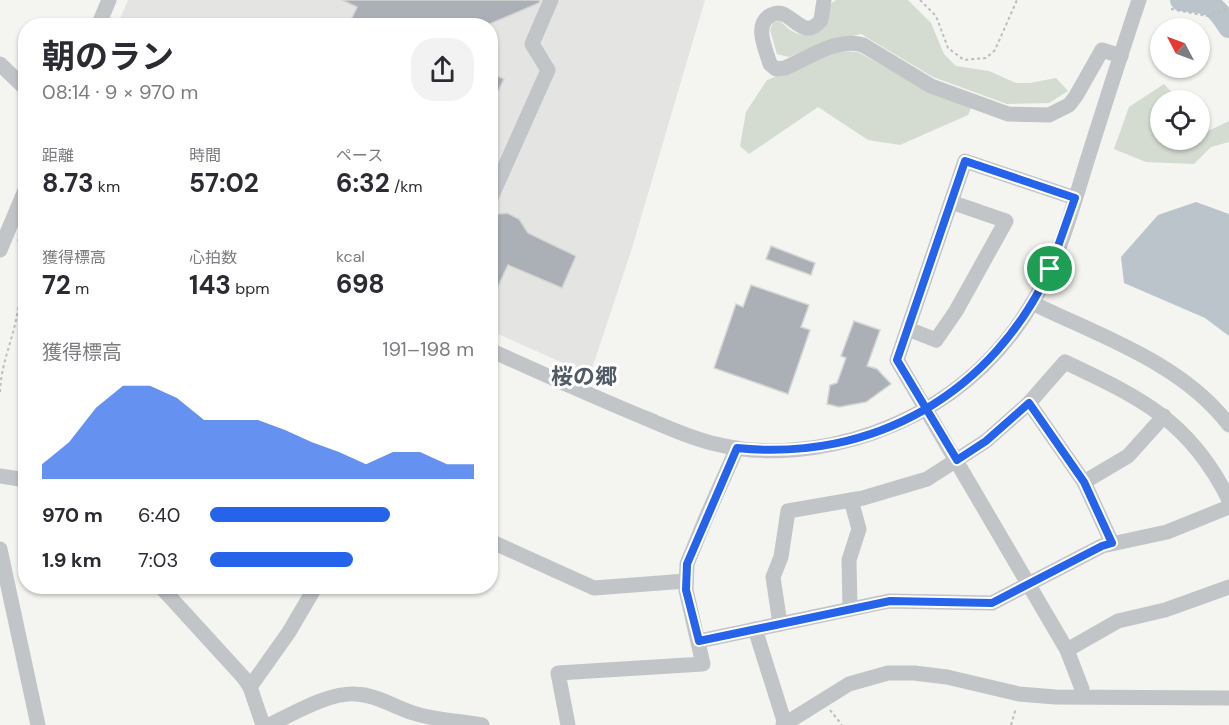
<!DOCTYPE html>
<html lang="ja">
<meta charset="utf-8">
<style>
:root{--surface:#fff;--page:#f2f2f3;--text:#2b2b33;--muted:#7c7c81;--accent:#2563eb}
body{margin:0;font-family:"DM Sans","Noto Sans JP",sans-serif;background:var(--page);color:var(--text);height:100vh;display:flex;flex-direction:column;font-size:22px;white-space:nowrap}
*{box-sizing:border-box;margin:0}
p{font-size:20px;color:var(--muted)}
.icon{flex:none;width:33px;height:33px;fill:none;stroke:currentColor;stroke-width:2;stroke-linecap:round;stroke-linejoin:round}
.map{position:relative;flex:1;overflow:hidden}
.sheet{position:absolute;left:18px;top:18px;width:480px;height:576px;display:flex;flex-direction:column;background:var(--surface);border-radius:24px;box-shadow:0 2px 4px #0004}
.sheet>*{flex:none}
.needle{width:39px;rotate:311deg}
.controls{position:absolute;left:1150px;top:18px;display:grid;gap:12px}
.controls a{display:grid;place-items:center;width:60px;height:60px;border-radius:50%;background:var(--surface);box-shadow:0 2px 4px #0004;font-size:30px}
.pin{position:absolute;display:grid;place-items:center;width:51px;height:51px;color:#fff;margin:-26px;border:3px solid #fff;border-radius:50%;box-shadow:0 2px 6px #0007}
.round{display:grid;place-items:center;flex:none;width:63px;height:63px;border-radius:24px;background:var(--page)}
.head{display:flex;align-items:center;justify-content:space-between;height:102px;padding:0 24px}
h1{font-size:33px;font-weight:700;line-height:45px}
.metrics{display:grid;grid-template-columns:repeat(3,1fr);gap:9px;height:102px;padding:6px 24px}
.metrics div{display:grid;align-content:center}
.metrics b{font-size:26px;font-weight:700}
.metrics small{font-size:16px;font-weight:400}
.metrics p{font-size:16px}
.chart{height:168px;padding:12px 24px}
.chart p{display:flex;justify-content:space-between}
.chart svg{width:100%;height:108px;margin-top:6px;fill:var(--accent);opacity:.7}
ul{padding:0 24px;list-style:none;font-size:20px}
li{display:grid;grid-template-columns:96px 72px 1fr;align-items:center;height:45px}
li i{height:15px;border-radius:8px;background:var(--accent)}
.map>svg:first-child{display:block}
.built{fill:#e4e5e3}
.green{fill:#d4dbd1}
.water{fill:#bac4ca}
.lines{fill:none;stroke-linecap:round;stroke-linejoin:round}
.river{stroke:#bac4ca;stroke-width:22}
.building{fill:#aab0b6;stroke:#d5d5d3;stroke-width:1.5}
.path{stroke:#bbbdbf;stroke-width:2;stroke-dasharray:3 3;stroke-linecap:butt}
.minor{stroke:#c1c5c8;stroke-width:15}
.route-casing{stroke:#fff;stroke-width:12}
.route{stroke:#2563eb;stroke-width:8}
.labels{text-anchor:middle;stroke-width:6;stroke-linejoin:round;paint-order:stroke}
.quarter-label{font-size:22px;font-weight:bold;fill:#515b66;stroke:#fff}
</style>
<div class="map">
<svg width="1229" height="725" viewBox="0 0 1229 725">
<rect width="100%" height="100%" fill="#f4f4f0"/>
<polygon class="built" points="128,0 705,0 632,248 590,375 491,331 490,26 117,26"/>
<g class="green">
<path d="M836 0H908L931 23 944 54 956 66 989 71 1016 83H1030L1056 78 1068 91 1049 103 1007 104 933 77 861 34 823 43 789 57 777 54 770 30 773 22 780 21C784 25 790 31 796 33 818 41 831 26 829 5Z"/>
<polygon points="841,51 858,52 931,93 972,106 968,115 900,145 868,140 818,107 749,154 740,146 746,112 767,80"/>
<polygon points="1164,84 1179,100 1161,100 1161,140 1200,140 1200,135 1229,121 1229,142 1211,147 1194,164 1146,162 1114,149 1129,107"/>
</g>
<polygon class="water" points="1196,202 1229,214 1229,336 1205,318 1124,283 1121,257 1158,215"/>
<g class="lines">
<path class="river" d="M1181 0C1210 3 1213 2 1229 27"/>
</g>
<g class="building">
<polygon points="342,0 540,0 539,3 485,26 348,26 357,7"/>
<polygon points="490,72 504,79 490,108"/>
<polygon points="507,213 519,219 528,233 576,256 562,288 508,265 490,304 490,215"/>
<polygon points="771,246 815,263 811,275 766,259"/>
<polygon points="751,285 809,305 801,327 810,330 788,394 714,368 736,304 743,307"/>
<polygon points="854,321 880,330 867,366 877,369 891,384 866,402 839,407 827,404 830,385 837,383 846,358 841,356"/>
</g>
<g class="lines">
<g class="path">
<polyline points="920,0 936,16 948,48 964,60 986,58 995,50 1017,0"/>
<polyline points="1171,9 1207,16 1229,8"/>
<path d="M0 392C1 364 12 342 17 315 22 291 22 266 23 241L17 240"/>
<polyline points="830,710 842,725"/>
<polyline points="1011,725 1016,708"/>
</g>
<g class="minor">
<path d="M824 0 821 20C807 38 798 22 785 15 780 12 775 13 771 15 753 24 766 50 770 64L776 69 785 68C808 58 838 37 863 45L931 86 1008 114 1049 115 1069 105 1076 96 1102 50 1121 56"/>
<polyline points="98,26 109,0"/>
<polyline points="0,64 26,89"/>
<polyline points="1075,198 965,161 897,360 1067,650 1082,689 1082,697"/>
<polyline points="490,200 548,70 532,44 551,0"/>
<polyline points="0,250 26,188"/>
<path d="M1032 303C1100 336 1182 363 1229 425"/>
<polyline points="908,329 936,340 956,311 1006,221 951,202"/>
<path d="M490 350C543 374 596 398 650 420 671 429 693 439 716 444 767 457 824 450 873 433 946 407 1001 361 1038 293 1060 255 1074 203 1087 161 1104 107 1121 54 1139 0"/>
<polyline points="1029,403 1084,482 1112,543"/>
<polyline points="0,476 26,480"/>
<polyline points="1084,482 1128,456 1164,416"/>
<polyline points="490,541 594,588 686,581"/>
<polyline points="0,549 38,725"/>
<polyline points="160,586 244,678 250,687 263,725"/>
<polyline points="850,609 849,560 859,529 851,500"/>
<path d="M780 624 773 577 781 557 788 511 863 498 927 479 986 441 1029 403 1065 362C1141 398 1190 421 1229 500"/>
<polyline points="755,629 785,724"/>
<polyline points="699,641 889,601 992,603 1102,546 1167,532 1229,507"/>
<polyline points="1067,650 1118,621 1165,610 1229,587"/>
<polyline points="250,687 289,632 316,586"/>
<path d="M269 725C293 714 329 692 356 694 376 695 395 707 413 713 435 720 460 721 482 725"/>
<polyline points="568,725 558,673 703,664 686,590 687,564 705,520 737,448"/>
<polyline points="783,725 849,684 888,673 914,673 947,677 1019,694 1055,697 1229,698"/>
</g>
</g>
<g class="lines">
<defs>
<path id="route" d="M1050 269C993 393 874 462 737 448L687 564 686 590 699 641 890 601 992 603 1102 546 1112 543 1084 482 1029 403 986 441 957 460 897 360 965 161 1075 198 1050 269"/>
</defs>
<use href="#route" class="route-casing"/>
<use href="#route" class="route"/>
</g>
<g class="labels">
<g class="quarter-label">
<text x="584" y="384">桜の郷</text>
</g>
</g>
</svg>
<div class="controls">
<a><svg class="needle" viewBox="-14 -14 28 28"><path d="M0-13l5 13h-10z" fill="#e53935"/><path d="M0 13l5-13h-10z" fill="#7c7c81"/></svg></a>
<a><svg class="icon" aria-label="locate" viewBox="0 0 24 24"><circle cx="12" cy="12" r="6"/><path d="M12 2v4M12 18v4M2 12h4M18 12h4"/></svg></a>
</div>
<div class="pin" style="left:1050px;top:269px;background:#1e9e55"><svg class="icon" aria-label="arrive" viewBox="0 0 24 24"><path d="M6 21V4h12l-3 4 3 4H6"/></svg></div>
<section class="sheet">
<div class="head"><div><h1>朝のラン</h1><p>08:14 · 9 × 970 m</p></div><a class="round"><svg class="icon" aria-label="share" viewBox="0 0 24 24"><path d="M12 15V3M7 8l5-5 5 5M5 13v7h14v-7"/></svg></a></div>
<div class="metrics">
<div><p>距離</p><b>8.73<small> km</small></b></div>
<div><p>時間</p><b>57:02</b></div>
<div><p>ペース</p><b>6:32<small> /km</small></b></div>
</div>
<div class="metrics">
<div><p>獲得標高</p><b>72<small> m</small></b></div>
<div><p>心拍数</p><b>143<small> bpm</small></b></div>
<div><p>kcal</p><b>698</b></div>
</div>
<div class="chart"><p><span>獲得標高</span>191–198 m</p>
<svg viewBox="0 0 160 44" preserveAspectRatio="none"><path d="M0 44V38L10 29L20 15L30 6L40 6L50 11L60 20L70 20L80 20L90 24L100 29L110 33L120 38L130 33L140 33L150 38L160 38V44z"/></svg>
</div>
<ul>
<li><b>970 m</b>6:40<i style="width:68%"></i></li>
<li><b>1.9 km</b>7:03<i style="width:54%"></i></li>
</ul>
</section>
</div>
